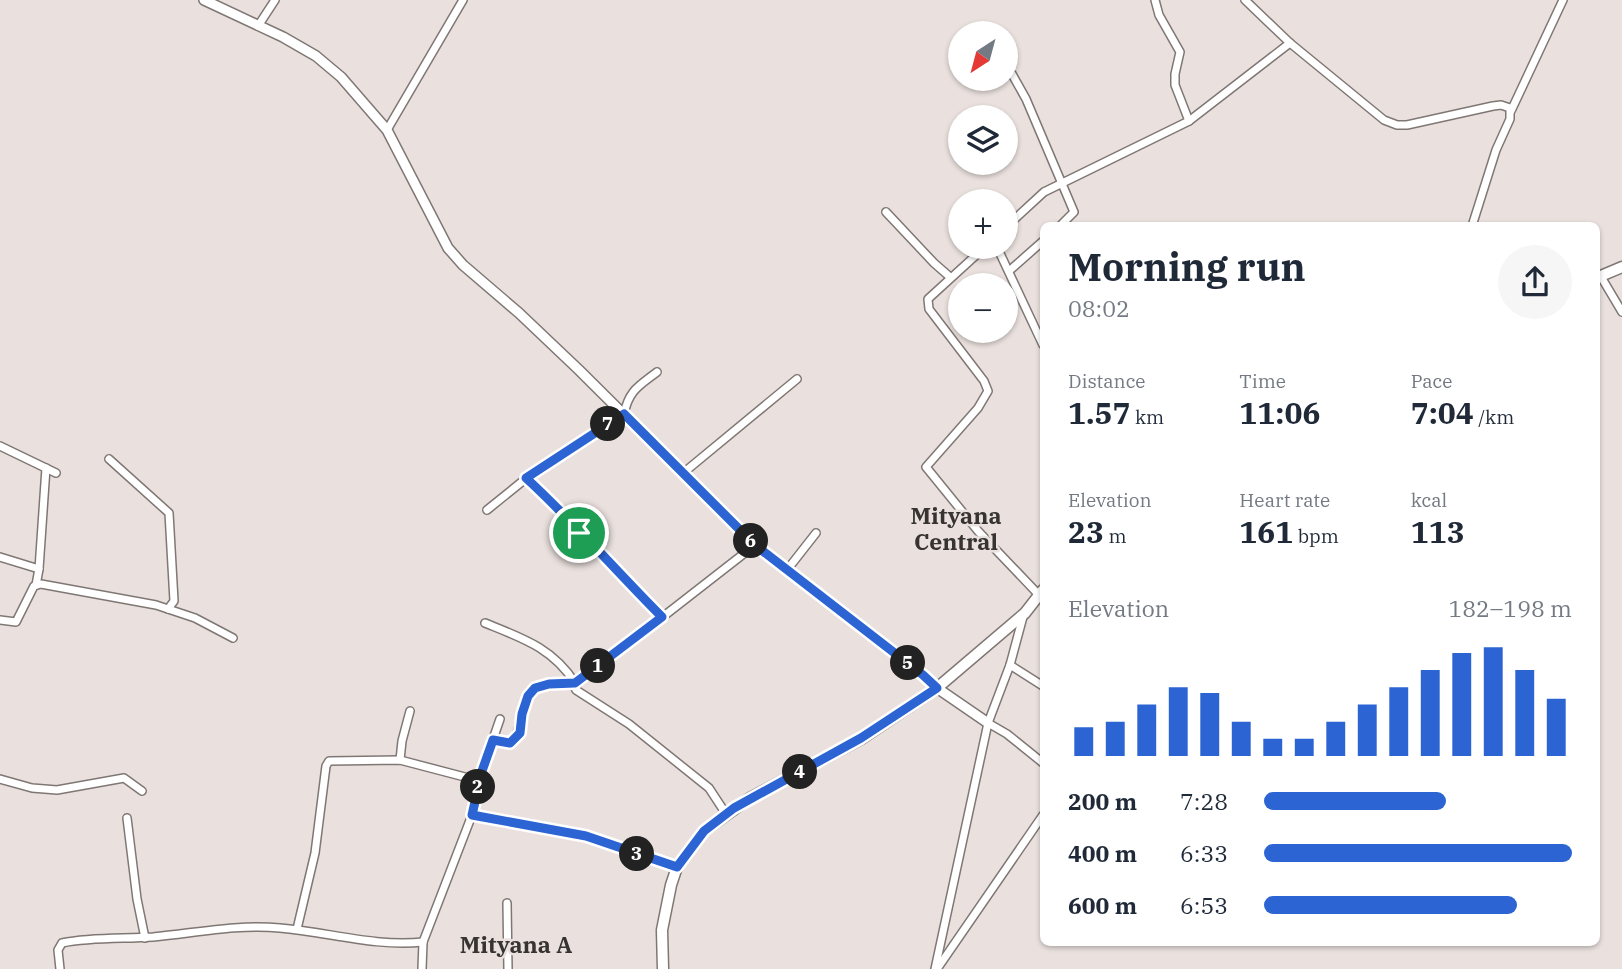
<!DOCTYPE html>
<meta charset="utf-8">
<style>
:root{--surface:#fff;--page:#f6f6f7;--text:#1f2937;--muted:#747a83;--accent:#2c65d3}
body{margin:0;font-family:"IBM Plex Serif",serif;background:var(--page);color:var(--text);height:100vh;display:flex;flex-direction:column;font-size:26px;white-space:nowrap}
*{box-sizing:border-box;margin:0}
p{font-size:23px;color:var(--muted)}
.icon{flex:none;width:38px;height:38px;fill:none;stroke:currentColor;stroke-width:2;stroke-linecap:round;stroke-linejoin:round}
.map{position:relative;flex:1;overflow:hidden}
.sheet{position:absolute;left:1040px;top:222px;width:560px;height:724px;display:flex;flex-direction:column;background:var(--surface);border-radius:10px;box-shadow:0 2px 5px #0004}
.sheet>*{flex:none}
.needle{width:46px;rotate:216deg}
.buttons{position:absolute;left:948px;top:21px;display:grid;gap:14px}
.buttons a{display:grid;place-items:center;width:70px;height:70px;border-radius:50%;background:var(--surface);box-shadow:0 2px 5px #0004;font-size:35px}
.pin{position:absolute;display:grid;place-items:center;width:60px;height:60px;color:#fff;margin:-30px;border:4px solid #fff;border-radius:50%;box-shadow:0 2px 7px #0007}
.km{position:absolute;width:35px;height:35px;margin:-18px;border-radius:50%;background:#222;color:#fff;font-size:19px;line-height:35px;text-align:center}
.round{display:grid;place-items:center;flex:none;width:74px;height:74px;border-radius:37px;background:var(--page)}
.overview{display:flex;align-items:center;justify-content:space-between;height:119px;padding:0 28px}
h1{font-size:38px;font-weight:700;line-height:52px}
.figures{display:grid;grid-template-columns:repeat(3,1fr);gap:10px;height:119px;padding:7px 28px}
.figures div{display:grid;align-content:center}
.figures b{font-size:30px;font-weight:700}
.figures small{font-size:19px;font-weight:400}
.figures p{font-size:19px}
.chart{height:196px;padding:14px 28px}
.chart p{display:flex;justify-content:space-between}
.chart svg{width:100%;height:126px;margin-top:7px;stroke:var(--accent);stroke-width:6}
ul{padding:0 28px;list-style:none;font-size:23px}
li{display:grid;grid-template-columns:112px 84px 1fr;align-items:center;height:52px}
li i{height:18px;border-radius:9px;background:var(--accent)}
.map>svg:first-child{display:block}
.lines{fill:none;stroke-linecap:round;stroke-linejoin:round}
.minor-casing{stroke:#7f7774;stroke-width:10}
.tertiary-casing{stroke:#7f7774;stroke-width:12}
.secondary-casing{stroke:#7f7774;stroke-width:13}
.minor{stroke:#fff;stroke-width:7}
.tertiary{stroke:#fff;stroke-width:9}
.secondary{stroke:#fff;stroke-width:10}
.route-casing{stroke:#fff;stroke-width:14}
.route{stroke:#2c65d3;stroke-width:9}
.labels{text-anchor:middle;stroke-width:5;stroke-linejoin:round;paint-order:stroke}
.quarter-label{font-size:23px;font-weight:bold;fill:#363331;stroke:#eae1de}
</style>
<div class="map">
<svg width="1622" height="969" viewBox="0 0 1622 969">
<rect width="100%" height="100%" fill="#eae1de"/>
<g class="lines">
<defs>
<g id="minor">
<polyline points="1155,0 1159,15 1180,52 1175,74 1175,85 1189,121"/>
<polyline points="1245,0 1290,43 1384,120 1397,125 1407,125 1493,106 1501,105 1510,108 1510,119 1496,150 1472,226"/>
<polyline points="258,26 275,0"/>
<polyline points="1012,74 1026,99 1074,212 1060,226"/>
<polyline points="1511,111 1563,0"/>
<polyline points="387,130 463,0"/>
<polyline points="886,212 934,263 950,277"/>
<polyline points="1006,227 1044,192 1189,121 1290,43"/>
<polyline points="985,247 928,299 929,309 984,381 988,391 978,408 926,467 978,531 1039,595"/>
<polyline points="997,247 1043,345"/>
<polyline points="1009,271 1043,241"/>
<polyline points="1600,275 1622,312"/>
<polyline points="0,446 56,473"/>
<polyline points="109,459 169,513 174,601 168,609"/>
<polyline points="682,474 797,379"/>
<path d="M526 478C573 522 616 571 662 617"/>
<path d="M487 510 539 468 624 414C629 390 639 386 657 372"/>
<polyline points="0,557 39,569"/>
<polyline points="787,570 816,533"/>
<polyline points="36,585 39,569 46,468"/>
<polyline points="0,620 16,622 34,586 41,584 156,605 195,618 233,638"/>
<path d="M485 623C522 638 553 648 575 683 547 684 530 681 522 713 518 727 520 733 510 743L493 740"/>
<polyline points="1010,665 1043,686"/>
<polyline points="988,723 1007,734 1043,763"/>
<polyline points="400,760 402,741 410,711"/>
<polyline points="0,779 32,788 57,790 124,778 142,791"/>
<polyline points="726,814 709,788 629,724 576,690 574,686 755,545"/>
<polyline points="472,815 586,836 677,867"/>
<polyline points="127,818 137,899 145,938"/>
<polyline points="507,903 508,969"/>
<polyline points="297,929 315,853 326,766 329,761 400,760 480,781"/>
<path d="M60 969 58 950 62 943C92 937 123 939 153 937 196 933 237 924 280 928 328 932 375 947 423 942"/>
<polyline points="422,969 423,942 472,815 482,771 500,719"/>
<polyline points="935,969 988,723 1010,665 1024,613"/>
<polyline points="937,969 1043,815"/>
</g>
<polyline id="tertiary" points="204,0 283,37 316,56 341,77 387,130 448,248 463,265 519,313 579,370 755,545 924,675 937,688 988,723"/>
<g id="secondary">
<polyline points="1596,278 1622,267"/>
<polyline points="663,969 662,930 671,885 677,867 704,831 750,798 861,739 937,688 1025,613 1043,590"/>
</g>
</defs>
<use href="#minor" class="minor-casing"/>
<use href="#tertiary" class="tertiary-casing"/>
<use href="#secondary" class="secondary-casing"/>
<use href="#minor" class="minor"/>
<use href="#tertiary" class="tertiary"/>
<use href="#secondary" class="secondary"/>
</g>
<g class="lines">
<defs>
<path id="route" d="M624 414 755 545 923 675 937 688 861 738 734 808 704 831 677 867 586 836 472 815 482 771 493 740 510 743 520 733 522 714 528 696 535 688 549 684 575 683 662 617C616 571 574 522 526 478Z"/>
</defs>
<use href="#route" class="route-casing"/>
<use href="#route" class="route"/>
</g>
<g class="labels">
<g class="quarter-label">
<text x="956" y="524">Mityana<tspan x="956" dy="26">Central</tspan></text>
<text x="516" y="953">Mityana A</text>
</g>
</g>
</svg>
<div class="buttons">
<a><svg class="needle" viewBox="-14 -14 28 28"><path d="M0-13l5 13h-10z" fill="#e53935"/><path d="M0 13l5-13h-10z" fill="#747a83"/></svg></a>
<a><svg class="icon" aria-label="layers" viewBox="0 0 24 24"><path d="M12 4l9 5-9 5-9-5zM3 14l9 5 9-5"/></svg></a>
<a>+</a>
<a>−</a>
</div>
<div class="pin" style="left:579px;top:533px;background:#1e9e55"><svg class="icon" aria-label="arrive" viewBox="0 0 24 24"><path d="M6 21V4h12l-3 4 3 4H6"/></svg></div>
<b class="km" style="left:598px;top:666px">1</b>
<b class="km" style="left:478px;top:787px">2</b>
<b class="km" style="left:637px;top:854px">3</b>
<b class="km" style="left:800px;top:772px">4</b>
<b class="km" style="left:908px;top:663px">5</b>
<b class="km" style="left:751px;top:541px">6</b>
<b class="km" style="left:608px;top:424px">7</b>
<section class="sheet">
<div class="overview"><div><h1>Morning run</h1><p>08:02</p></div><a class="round"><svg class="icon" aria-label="share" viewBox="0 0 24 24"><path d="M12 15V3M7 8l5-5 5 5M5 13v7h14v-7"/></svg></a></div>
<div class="figures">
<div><p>Distance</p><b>1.57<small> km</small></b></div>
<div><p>Time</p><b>11:06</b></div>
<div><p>Pace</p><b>7:04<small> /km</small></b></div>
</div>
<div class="figures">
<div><p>Elevation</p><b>23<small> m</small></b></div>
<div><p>Heart rate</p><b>161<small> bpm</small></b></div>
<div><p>kcal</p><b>113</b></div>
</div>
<div class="chart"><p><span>Elevation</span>182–198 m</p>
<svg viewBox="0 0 160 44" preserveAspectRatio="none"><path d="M5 44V34M15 44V32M25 44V26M35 44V20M45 44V22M55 44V32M65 44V38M75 44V38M85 44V32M95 44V26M105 44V20M115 44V14M125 44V8M135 44V6M145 44V14M155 44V24"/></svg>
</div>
<ul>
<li><b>200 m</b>7:28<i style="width:59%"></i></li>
<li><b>400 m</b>6:33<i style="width:100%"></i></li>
<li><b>600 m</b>6:53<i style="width:82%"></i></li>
</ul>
</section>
</div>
